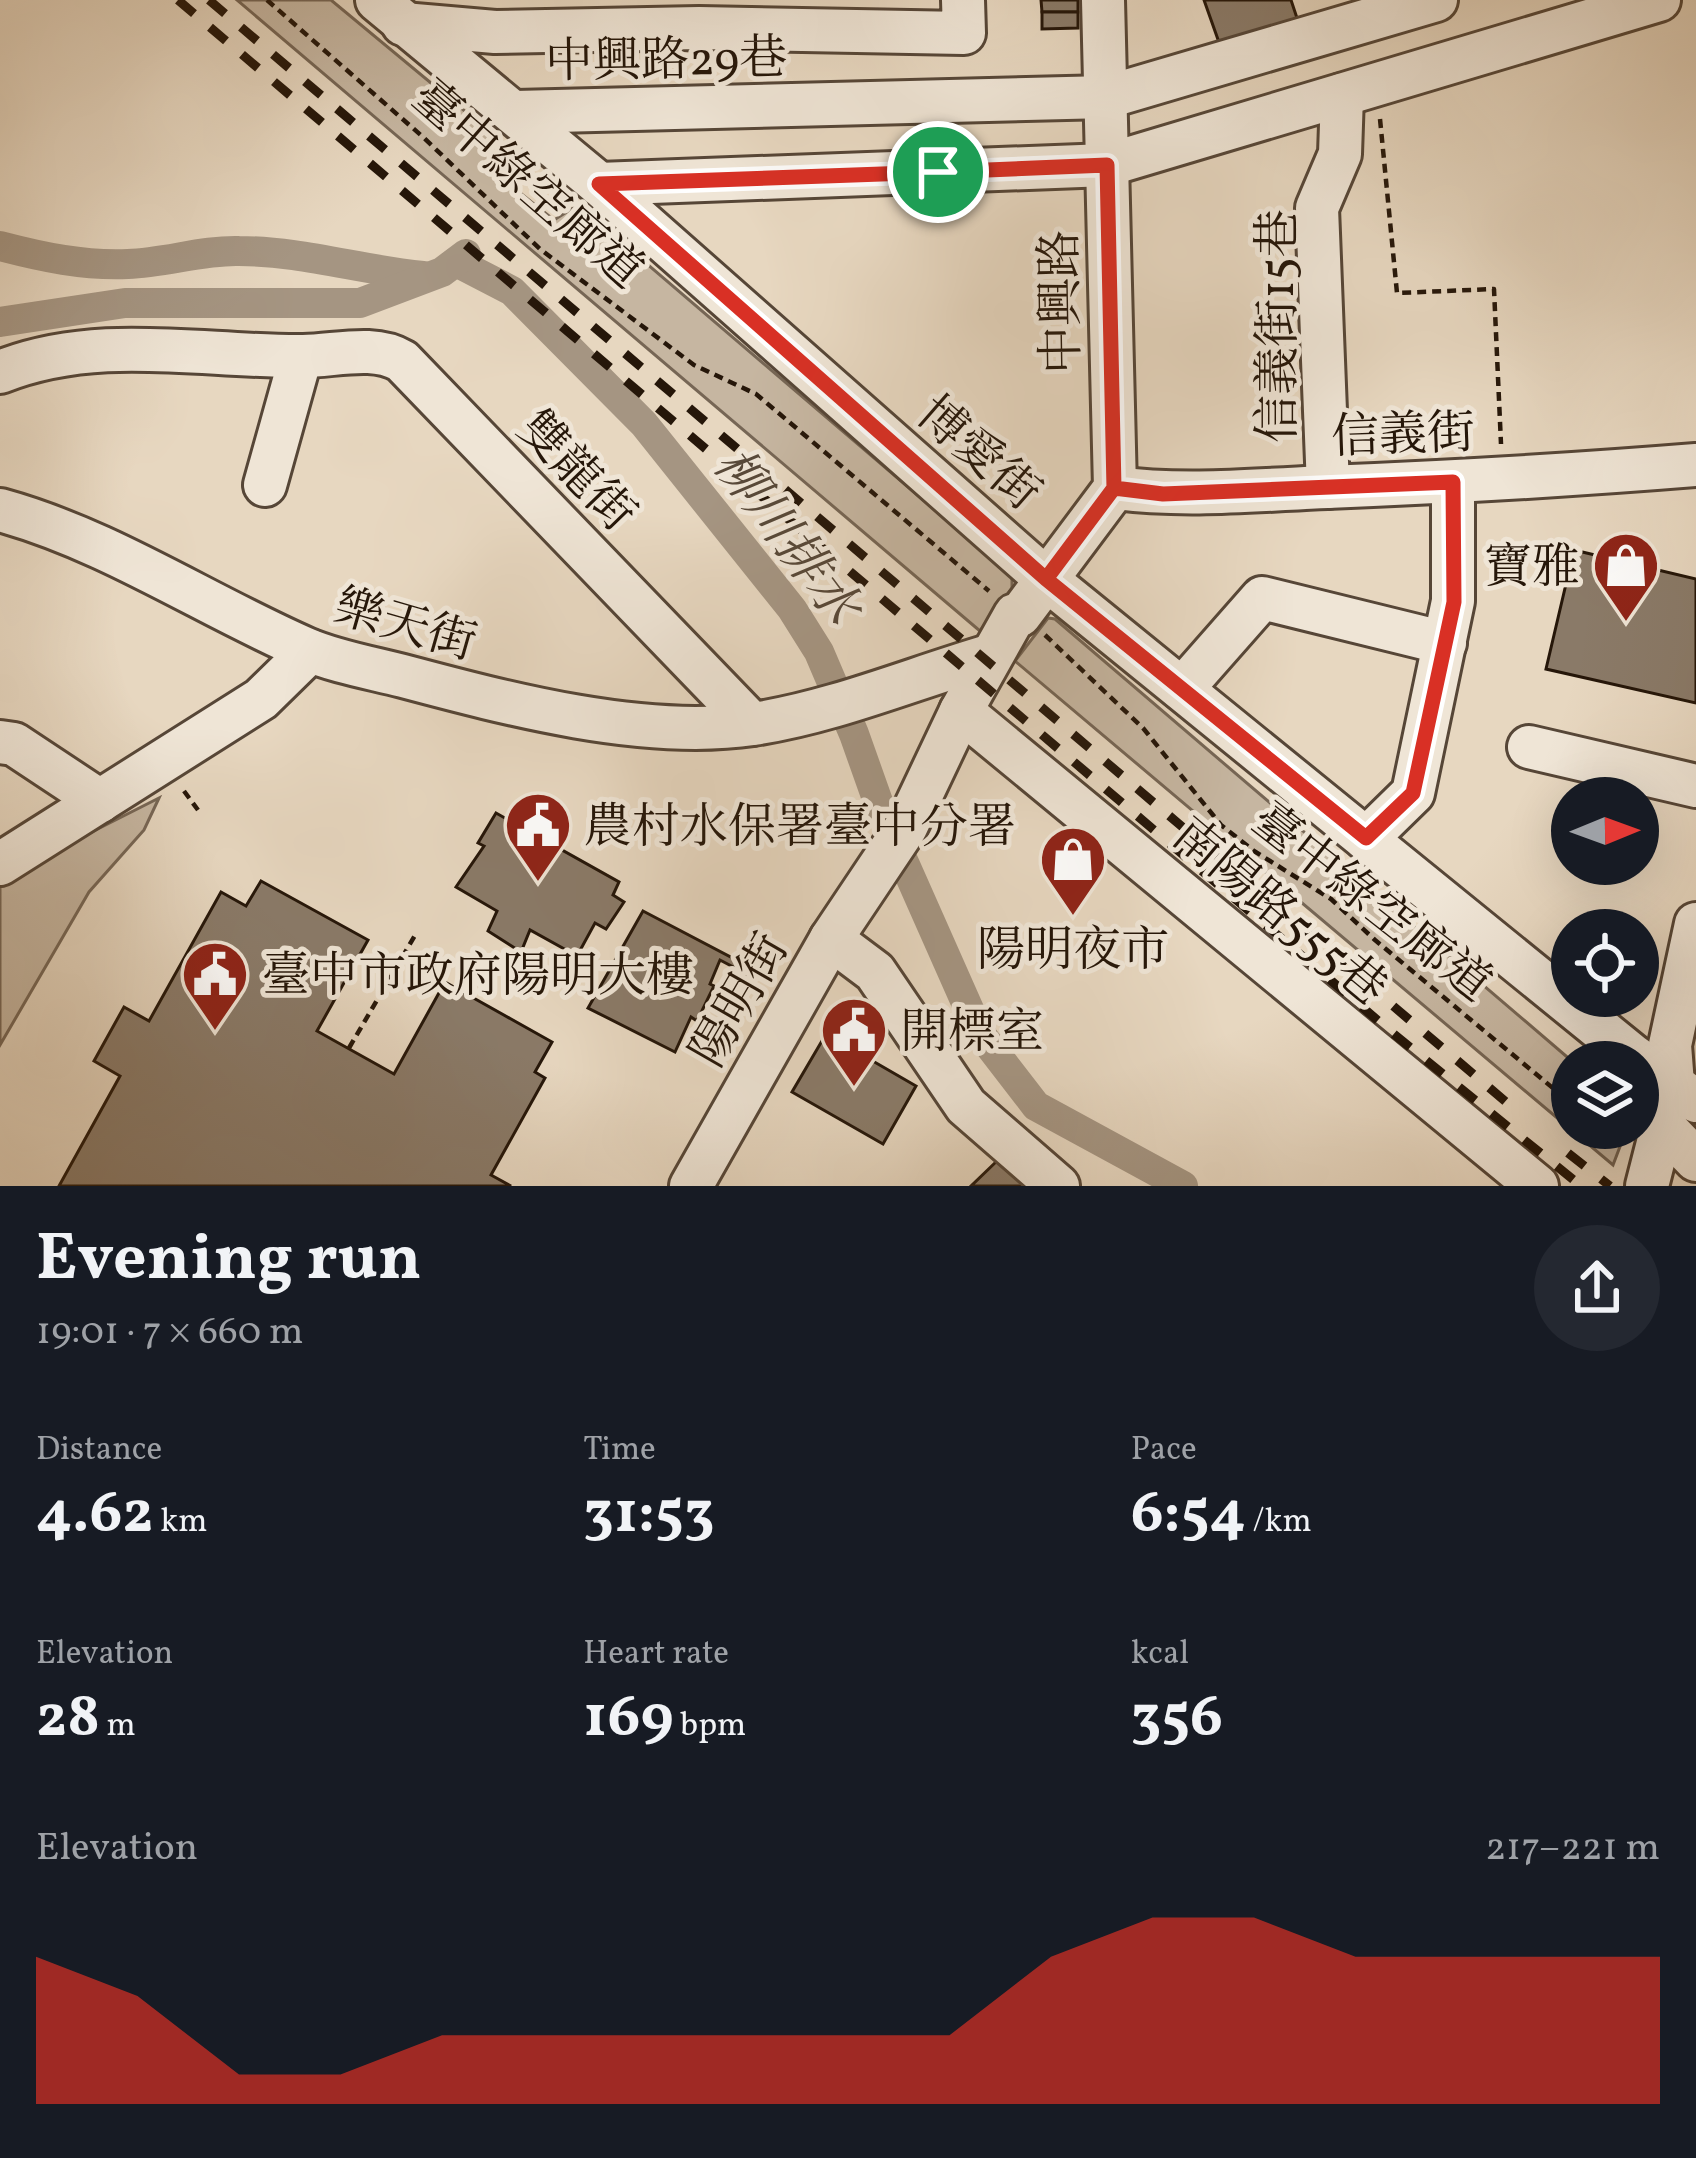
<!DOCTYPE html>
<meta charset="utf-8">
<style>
:root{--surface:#171b24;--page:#242831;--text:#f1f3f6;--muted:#9ea1a6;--accent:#d93025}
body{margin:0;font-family:Vollkorn,"Noto Serif TC",serif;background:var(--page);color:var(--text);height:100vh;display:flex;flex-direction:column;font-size:45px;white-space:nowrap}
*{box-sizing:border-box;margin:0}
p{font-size:39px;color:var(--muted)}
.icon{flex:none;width:66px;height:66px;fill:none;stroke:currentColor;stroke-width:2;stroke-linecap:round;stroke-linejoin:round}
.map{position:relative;height:1186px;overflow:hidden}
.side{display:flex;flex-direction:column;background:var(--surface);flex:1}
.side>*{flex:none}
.needle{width:78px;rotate:89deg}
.buttons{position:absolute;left:1551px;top:777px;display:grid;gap:24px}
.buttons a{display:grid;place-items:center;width:108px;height:108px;border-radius:50%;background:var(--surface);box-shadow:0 12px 48px #0002;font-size:60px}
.pin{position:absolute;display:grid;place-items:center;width:102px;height:102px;color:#fff;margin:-51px;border:6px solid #fff;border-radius:50%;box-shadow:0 3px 12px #0007}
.round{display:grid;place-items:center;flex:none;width:126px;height:126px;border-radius:63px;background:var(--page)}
.head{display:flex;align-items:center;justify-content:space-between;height:204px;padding:0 36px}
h1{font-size:66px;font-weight:700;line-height:90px}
.stats{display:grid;grid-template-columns:repeat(3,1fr);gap:18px;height:204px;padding:12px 36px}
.stats div{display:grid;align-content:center}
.stats b{font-size:60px;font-weight:700}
.stats small{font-size:33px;font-weight:400}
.stats p{font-size:33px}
.chart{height:336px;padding:24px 36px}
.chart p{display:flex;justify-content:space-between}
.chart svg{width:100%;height:216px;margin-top:12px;fill:var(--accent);opacity:.7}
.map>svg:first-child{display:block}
.green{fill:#c6b6a1;stroke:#766655;stroke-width:3}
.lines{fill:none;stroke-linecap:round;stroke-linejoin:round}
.canal{stroke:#a59582;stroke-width:30}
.building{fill:#8a7a68;stroke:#251609;stroke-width:3}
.minor-casing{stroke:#564637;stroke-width:48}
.path{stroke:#251609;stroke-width:4.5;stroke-dasharray:9 6;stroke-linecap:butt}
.minor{stroke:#efe5d6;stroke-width:42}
.rail{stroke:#251609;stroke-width:9;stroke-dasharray:21 21;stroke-linecap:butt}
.route-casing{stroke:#fff;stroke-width:24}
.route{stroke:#d93025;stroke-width:15}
.labels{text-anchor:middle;stroke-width:10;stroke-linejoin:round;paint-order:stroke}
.street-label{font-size:48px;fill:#251609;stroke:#efe5d6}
.poi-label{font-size:48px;fill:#251609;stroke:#efe5d6;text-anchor:start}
.water-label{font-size:51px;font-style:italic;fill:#584939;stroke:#efe5d6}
</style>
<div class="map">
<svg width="1696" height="1186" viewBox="0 0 1696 1186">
<rect width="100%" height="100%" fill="#e7d7c0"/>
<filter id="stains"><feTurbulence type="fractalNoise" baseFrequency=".00167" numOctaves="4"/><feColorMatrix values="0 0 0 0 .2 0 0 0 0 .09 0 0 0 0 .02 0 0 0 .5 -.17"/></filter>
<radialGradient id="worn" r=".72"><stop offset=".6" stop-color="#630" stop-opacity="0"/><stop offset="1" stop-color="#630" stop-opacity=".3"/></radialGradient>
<g class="green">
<polygon points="237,0 331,0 531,166 499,176 554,220 578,205 1004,569 1012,578 1012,588 980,631"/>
<polygon points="1048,618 1055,619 1573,1062 1572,1128 1627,1128 1613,1165 1015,661"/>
<polygon points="159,798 144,830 89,892 0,1045 0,887 76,840"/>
</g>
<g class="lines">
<g class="canal">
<path d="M0 246C42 257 84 266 128 264 165 263 202 250 239 251 301 251 361 270 423 276"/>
<polyline points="456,262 512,291 644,424 792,609 819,652 854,734 882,813 979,1032 1036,1106 1183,1186"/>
<polyline points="0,322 125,303 360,303 442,272 466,254"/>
</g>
</g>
<g class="building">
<polygon points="1041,0 1078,0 1078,12 1042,12"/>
<polygon points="1204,0 1291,0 1298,21 1221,48"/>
<polygon points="1042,12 1078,12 1078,28 1042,29"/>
<polygon points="1574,550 1696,579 1696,703 1546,669"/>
<polygon points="496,813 619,882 613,895 624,902 606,929 595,923 577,956 530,930 521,952 488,931 497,911 456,887 484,846 478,843"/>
<polygon points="261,881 368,940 317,1031 394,1074 445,982 552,1042 535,1072 545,1078 491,1175 511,1186 59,1186 120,1076 94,1061 124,1007 149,1021 221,892 246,906"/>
<polygon points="643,911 759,972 751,987 731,977 735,968 720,960 710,984 714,986 697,1021 691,1017 675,1052 588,1008"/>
<polygon points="826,1034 916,1086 883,1144 792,1092"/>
<polygon points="999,1159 1025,1186 971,1186"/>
</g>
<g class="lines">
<defs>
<g id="minor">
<polyline points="377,0 599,184 1046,579 1632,1055 1696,1101"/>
<polyline points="403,24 495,32 699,28 964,33 963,0"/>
<polyline points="516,112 1107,97 1436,0"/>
<polyline points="599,184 1107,165 1659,0"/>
<path d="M0 372C98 333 201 357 303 356 335 356 373 344 402 361L752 724"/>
<polyline points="265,485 301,356"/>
<polyline points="1328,487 1317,208 1340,154 1342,95"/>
<path d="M1115 488C1185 497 1256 490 1327 487 1450 482 1573 475 1696 465"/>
<path d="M0 510C109 540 203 604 306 649 336 662 372 668 403 676 508 704 644 740 753 724 833 712 911 679 989 656"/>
<polyline points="1182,689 1262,598 1445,643"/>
<polyline points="961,711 1537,1186"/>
<polyline points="0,742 14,744 100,801"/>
<polyline points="1529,747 1696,786"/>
<polyline points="1366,839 1413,793 1453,601 1453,482"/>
<polyline points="0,864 261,699 310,651"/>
<polyline points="831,939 875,972 966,1106 1058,1186"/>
<polyline points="1663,1126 1696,1160"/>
<polyline points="691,1186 831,939 906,827 961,711 1015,615 1020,615 1115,488 1103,0"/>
<polyline points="1647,1186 1673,1084 1670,1045 1696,924"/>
</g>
</defs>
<use href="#minor" class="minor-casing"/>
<g class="path">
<polyline points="267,0 423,137 540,249 694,365 756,394 989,591"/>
<polyline points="1380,119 1397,293 1494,289 1501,444"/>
<polyline points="1045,635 1143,728 1221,825 1254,851 1331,899 1375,940 1572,1104"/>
<polyline points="184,791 198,810"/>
<polyline points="349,1048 417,932"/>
<polyline points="1607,1128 1622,1138"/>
</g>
<use href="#minor" class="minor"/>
<g class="rail">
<polyline points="178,0 1395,1035 1581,1186"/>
<polyline points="209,0 1512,1107"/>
<polyline points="1568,1153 1610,1186"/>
</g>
</g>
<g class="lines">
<defs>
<polyline id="route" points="938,172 1107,165 1114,488 1046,579 1366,838 1413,793 1454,602 1453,482 1163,494 1114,488 1046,579 599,184 938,172"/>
</defs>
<use href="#route" class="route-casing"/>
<use href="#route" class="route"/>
</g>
<defs>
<symbol id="shop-pin" viewBox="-11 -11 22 30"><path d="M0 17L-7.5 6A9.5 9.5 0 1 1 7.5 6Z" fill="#8f2418" stroke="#efe5d6"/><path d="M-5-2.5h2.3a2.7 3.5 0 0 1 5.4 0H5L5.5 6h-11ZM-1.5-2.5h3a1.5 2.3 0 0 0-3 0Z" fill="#fff"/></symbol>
<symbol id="civic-pin" viewBox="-11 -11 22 30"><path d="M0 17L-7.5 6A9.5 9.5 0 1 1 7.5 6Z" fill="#8f2418" stroke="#efe5d6"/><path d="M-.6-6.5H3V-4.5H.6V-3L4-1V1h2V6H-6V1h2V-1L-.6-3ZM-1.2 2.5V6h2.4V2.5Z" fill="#fff"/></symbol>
</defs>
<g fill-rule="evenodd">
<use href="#shop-pin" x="1588" y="527" width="76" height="104"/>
<use href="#civic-pin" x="500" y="787" width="76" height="104"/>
<use href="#shop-pin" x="1035" y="821" width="76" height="104"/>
<use href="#civic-pin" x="177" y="936" width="76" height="104"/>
<use href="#civic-pin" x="816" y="992" width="76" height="104"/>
</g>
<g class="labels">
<g class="street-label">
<text transform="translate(666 58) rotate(-1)" y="17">中興路29巷</text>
<text transform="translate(529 183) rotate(41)" y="17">臺中綠空廊道</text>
<text transform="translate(1059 302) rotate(-91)" y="17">中興路</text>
<text transform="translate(1276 326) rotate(-90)" y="17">信義街15巷</text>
<text transform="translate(1403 433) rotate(-2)" y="17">信義街</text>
<text transform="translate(980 452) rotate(41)" y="17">博愛街</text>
<text transform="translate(578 470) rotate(46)" y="17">雙龍街</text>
<text transform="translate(406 623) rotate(16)" y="17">樂天街</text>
<text transform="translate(1373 901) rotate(38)" y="17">臺中綠空廊道</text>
<text transform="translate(1281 910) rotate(40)" y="17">南陽路555巷</text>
<text transform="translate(738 999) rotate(-60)" y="17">陽明街</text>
</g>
<g class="poi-label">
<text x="1580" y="582" text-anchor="end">寶雅</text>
<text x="584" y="842">農村水保署臺中分署</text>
<text x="1073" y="965" text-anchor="middle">陽明夜市</text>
<text x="262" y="991">臺中市政府陽明大樓</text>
<text x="900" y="1047">開標室</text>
</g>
<g class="water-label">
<text transform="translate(788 535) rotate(53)" y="18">柳川排水</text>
</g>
</g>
<rect width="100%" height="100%" filter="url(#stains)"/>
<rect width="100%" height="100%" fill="url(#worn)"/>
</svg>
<div class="buttons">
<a><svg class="needle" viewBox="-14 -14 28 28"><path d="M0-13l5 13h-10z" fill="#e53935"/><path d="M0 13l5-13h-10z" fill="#9ea1a6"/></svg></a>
<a><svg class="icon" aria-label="locate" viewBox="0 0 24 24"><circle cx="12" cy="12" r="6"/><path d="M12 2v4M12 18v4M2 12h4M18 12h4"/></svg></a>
<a><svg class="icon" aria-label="layers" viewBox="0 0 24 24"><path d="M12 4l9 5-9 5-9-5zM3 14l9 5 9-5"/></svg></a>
</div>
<div class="pin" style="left:938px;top:172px;background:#1e9e55"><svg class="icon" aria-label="arrive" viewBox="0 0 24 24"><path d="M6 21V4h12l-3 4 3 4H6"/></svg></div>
</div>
<section class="side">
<div class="head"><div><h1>Evening run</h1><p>19:01 · 7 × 660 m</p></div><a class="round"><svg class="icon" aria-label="share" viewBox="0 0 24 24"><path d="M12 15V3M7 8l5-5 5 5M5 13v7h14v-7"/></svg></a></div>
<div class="stats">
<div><p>Distance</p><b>4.62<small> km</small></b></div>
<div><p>Time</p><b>31:53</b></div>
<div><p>Pace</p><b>6:54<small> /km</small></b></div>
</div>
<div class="stats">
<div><p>Elevation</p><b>28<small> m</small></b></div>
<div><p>Heart rate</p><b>169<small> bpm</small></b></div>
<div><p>kcal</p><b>356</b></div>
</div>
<div class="chart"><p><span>Elevation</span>217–221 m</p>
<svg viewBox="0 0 160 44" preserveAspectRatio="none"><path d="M0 44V14L10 22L20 38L30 38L40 30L50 30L60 30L70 30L80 30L90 30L100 14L110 6L120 6L130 14L140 14L150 14L160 14V44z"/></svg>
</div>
</section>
